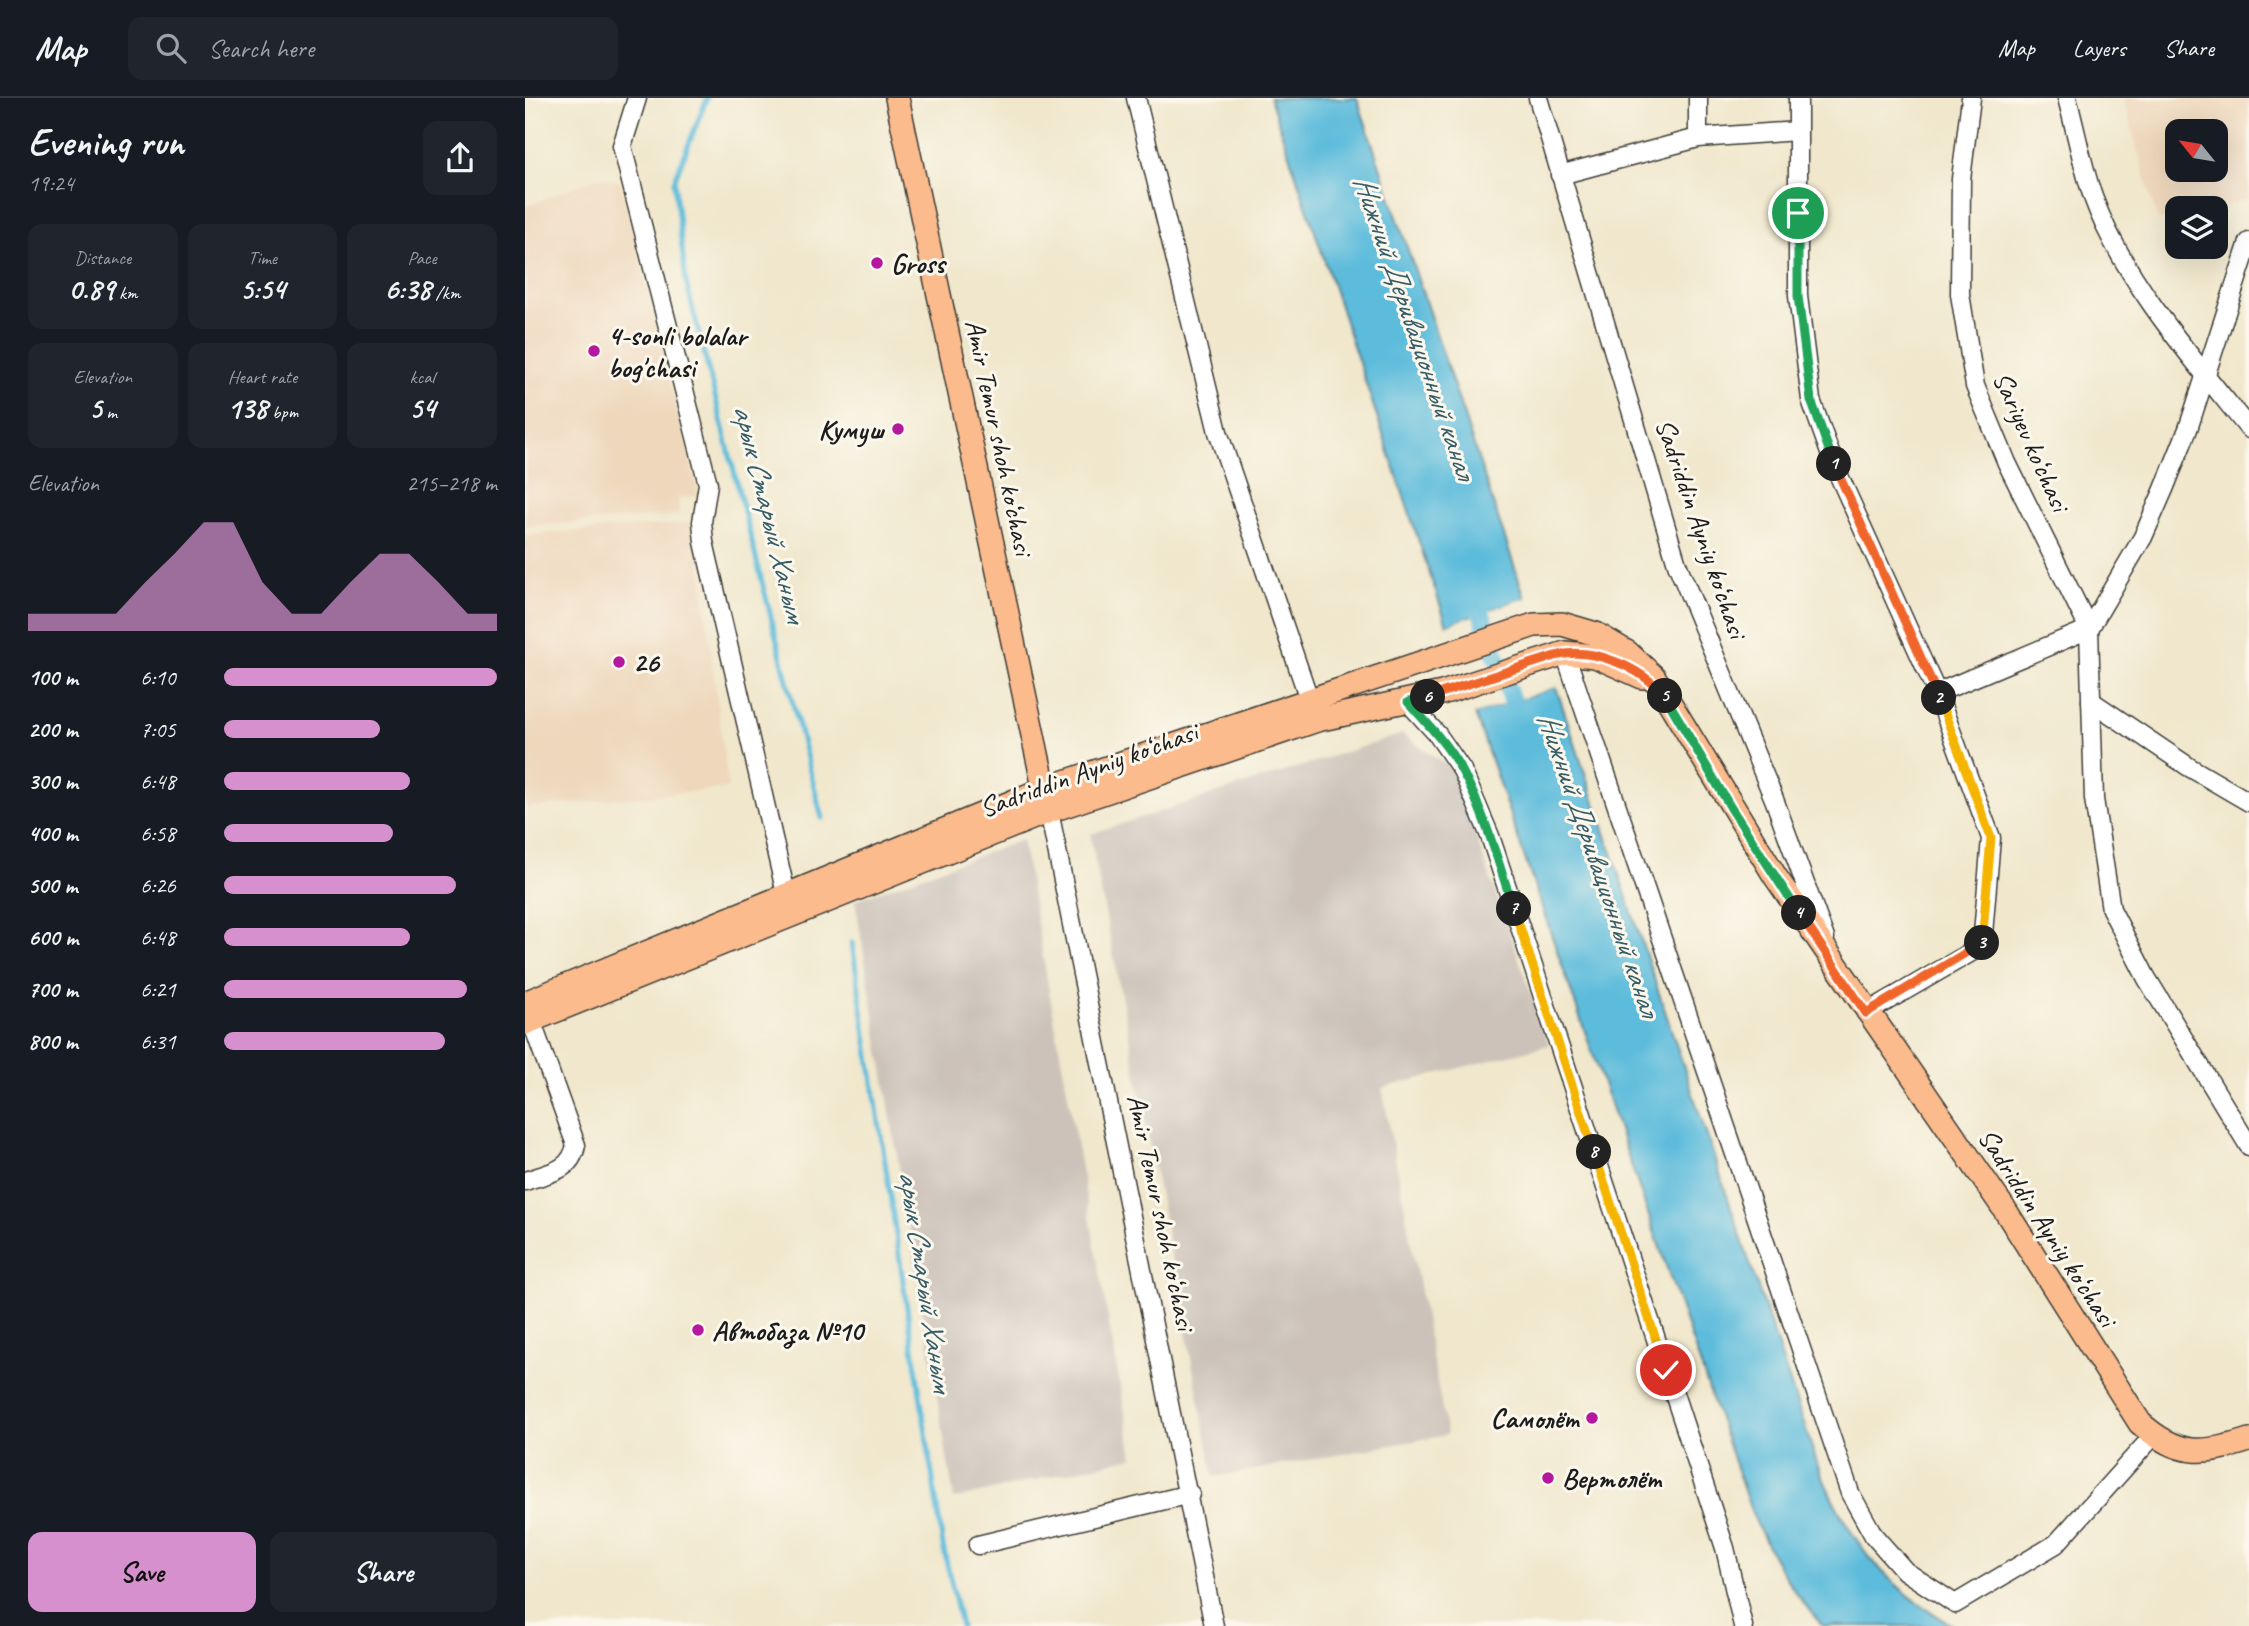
<!DOCTYPE html>
<meta charset="utf-8">
<style>
:root{--surface:#171b24;--page:#20242c;--text:#f1f3f6;--muted:#9ea1a6;--line:#363941;--accent:#d690ce}
body{margin:0;font-family:Caveat,sans-serif;background:var(--page);color:var(--text);height:100vh;display:flex;flex-direction:column;font-size:26px;white-space:nowrap}
*{box-sizing:border-box;margin:0}
p{font-size:23px;color:var(--muted)}
.icon{flex:none;width:38px;height:38px;fill:none;stroke:currentColor;stroke-width:2;stroke-linecap:round;stroke-linejoin:round}
.map{position:relative;flex:1;overflow:hidden}
.details{display:flex;flex-direction:column;background:var(--surface);width:525px}
.details>*{flex:none}
.needle{width:46px;rotate:300deg}
.controls{position:absolute;left:1640px;top:21px;display:grid;gap:14px}
.controls a{display:grid;place-items:center;width:63px;height:63px;border-radius:14px;background:var(--surface);box-shadow:0 7px 28px #0002;font-size:35px}
.pin{position:absolute;display:grid;place-items:center;width:60px;height:60px;color:#fff;margin:-30px;border:4px solid #fff;border-radius:50%;box-shadow:0 2px 7px #0007}
.km{position:absolute;width:35px;height:35px;margin:-18px;border-radius:50%;background:#222;color:#fff;font-size:19px;line-height:35px;text-align:center}
.round{display:grid;place-items:center;flex:none;width:74px;height:74px;border-radius:14px;background:var(--page)}
.overview{display:flex;align-items:center;justify-content:space-between;height:119px;padding:0 28px}
h1{font-size:38px;font-weight:800;line-height:52px}
.metrics{display:grid;grid-template-columns:repeat(3,1fr);gap:10px;height:119px;padding:7px 28px}
.metrics div{display:grid;align-content:center;border-radius:14px;background:var(--page);text-align:center}
.metrics b{font-size:30px;font-weight:800}
.metrics small{font-size:19px;font-weight:400}
.metrics p{font-size:19px}
.chart{height:196px;padding:14px 28px}
.chart p{display:flex;justify-content:space-between}
.chart svg{width:100%;height:126px;margin-top:7px;fill:var(--accent);opacity:.7}
.action{display:flex;gap:14px;margin-top:auto;padding:14px 28px}
.action a{flex:1;height:80px;border-radius:14px;background:var(--accent);color:#111;font-size:28px;font-weight:800;line-height:80px;text-align:center}
.action a+a{background:var(--page);color:var(--text)}
ul{padding:0 28px;list-style:none;font-size:23px}
li{display:grid;grid-template-columns:112px 84px 1fr;align-items:center;height:52px}
li i{height:18px;border-radius:9px;background:var(--accent)}
header{display:flex;align-items:center;gap:42px;box-sizing:border-box;height:98px;padding:0 35px;background:var(--surface);border-bottom:2px solid var(--line)}
header strong{font-size:33px}
nav{display:flex;gap:38px;margin-inline-start:auto;font-size:24px}
.search{width:490px;height:63px;background:var(--page);display:flex;align-items:center;gap:18px;box-sizing:border-box;padding:0 24px;border-radius:14px;color:var(--muted);font-size:26px}
main{display:flex;flex:1;min-height:0}
.map>svg:first-child{display:block}
.built{fill:#eed7bb;fill-rule:evenodd}
.industrial{fill:#ccc2b9}
.water{fill:#5dbcdb;stroke:#3c6c7c;stroke-width:2}
.pier{fill:#f0e7cc}
.lines{fill:none;stroke-linecap:round;stroke-linejoin:round}
.stream{stroke:#5dbcdb;stroke-width:5}
.canal{stroke:#5dbcdb;stroke-width:18}
.minor-casing{stroke:#3c3a36;stroke-width:21}
.major-casing{stroke:#3c3a36;stroke-width:26}
.minor{stroke:#fff;stroke-width:18}
.major{stroke:#fbbb8c;stroke-width:23}
.split-1-casing{stroke:#fff;stroke-width:14}
.split-2-casing{stroke:#fff;stroke-width:14}
.split-3-casing{stroke:#fff;stroke-width:14}
.split-4-casing{stroke:#fff;stroke-width:14}
.split-5-casing{stroke:#fff;stroke-width:14}
.split-6-casing{stroke:#fff;stroke-width:14}
.split-7-casing{stroke:#fff;stroke-width:14}
.split-8-casing{stroke:#fff;stroke-width:14}
.split-9-casing{stroke:#fff;stroke-width:14}
.split-1{stroke:#22a559;stroke-width:9}
.split-2{stroke:#f0652b;stroke-width:9}
.split-3{stroke:#f5b400;stroke-width:9}
.split-4{stroke:#f0652b;stroke-width:9}
.split-5{stroke:#22a559;stroke-width:9}
.split-6{stroke:#f0652b;stroke-width:9}
.split-7{stroke:#22a559;stroke-width:9}
.split-8{stroke:#f5b400;stroke-width:9}
.split-9{stroke:#f5b400;stroke-width:9}
.poi-dot{fill:#b5179e;stroke:#fbf7ec;stroke-width:2.5}
.labels{text-anchor:middle;stroke-width:6;stroke-linejoin:round;paint-order:stroke}
.poi-label{font-size:28px;font-weight:bold;fill:#1c1c1c;stroke:#fbf7ec;text-anchor:start}
.street-label{font-size:28px;fill:#1c1c1c;stroke:#fbf7ec}
.water-label{font-size:30px;font-style:italic;fill:#365c68;stroke:#fbf7ec}
</style>
<header>
<strong>Map</strong>
<div class="search"><svg class="icon" aria-label="search" viewBox="0 0 24 24"><circle cx="10" cy="10" r="6"/><path d="M15 15l6 6"/></svg>Search here</div>
<nav><a>Map</a><a>Layers</a><a>Share</a></nav>
</header>
<main>
<section class="details">
<div class="overview"><div><h1>Evening run</h1><p>19:24</p></div><a class="round"><svg class="icon" aria-label="share" viewBox="0 0 24 24"><path d="M12 15V3M7 8l5-5 5 5M5 13v7h14v-7"/></svg></a></div>
<div class="metrics">
<div><p>Distance</p><b>0.89<small> km</small></b></div>
<div><p>Time</p><b>5:54</b></div>
<div><p>Pace</p><b>6:38<small> /km</small></b></div>
</div>
<div class="metrics">
<div><p>Elevation</p><b>5<small> m</small></b></div>
<div><p>Heart rate</p><b>138<small> bpm</small></b></div>
<div><p>kcal</p><b>54</b></div>
</div>
<div class="chart"><p><span>Elevation</span>215–218 m</p>
<svg viewBox="0 0 160 44" preserveAspectRatio="none"><path d="M0 44V38L10 38L20 38L30 38L40 27L50 17L60 6L70 6L80 27L90 38L100 38L110 27L120 17L130 17L140 27L150 38L160 38V44z"/></svg>
</div>
<ul>
<li><b>100 m</b>6:10<i style="width:100%"></i></li>
<li><b>200 m</b>7:05<i style="width:57%"></i></li>
<li><b>300 m</b>6:48<i style="width:68%"></i></li>
<li><b>400 m</b>6:58<i style="width:62%"></i></li>
<li><b>500 m</b>6:26<i style="width:85%"></i></li>
<li><b>600 m</b>6:48<i style="width:68%"></i></li>
<li><b>700 m</b>6:21<i style="width:89%"></i></li>
<li><b>800 m</b>6:31<i style="width:81%"></i></li>
</ul>
<div class="action"><a>Save</a><a>Share</a></div>
</section>
<div class="map">
<svg width="1724" height="1528" viewBox="0 0 1724 1528">
<rect width="100%" height="100%" fill="#fbf7ec"/>
<filter id="ink" filterUnits="userSpaceOnUse"><feTurbulence type="fractalNoise" baseFrequency=".0143" numOctaves="2"/><feDisplacementMap in="SourceGraphic" scale="14" xChannelSelector="R" yChannelSelector="G"/><feConvolveMatrix kernelMatrix="1 2 1 2 8 2 1 2 1" color-interpolation-filters="sRGB"/></filter>
<filter id="wash" filterUnits="userSpaceOnUse"><feTurbulence type="fractalNoise" baseFrequency=".00686" numOctaves="4" result="noise"/><feDisplacementMap in="SourceGraphic" scale="28" xChannelSelector="R" yChannelSelector="G"/><feGaussianBlur stdDeviation="1.57" result="paint"/><feColorMatrix in="noise" values="0 0 0 0 0 0 0 0 0 0 0 0 0 0 0 0 0 1.4 0 .05"/><feComposite in="paint" operator="in"/></filter>
<g filter="url(#wash)">
<rect width="100%" height="100%" fill="#f0e7cc"/>
<g class="built">
<path d="M1598 0H1724V101L1685 110H1652V118L1633 123ZM1652 33H1690V72H1652Z"/>
<polygon points="73,79 95,84 174,398 154,400 154,417 0,428 0,109"/>
<polygon points="170,425 203,690 0,710 0,437"/>
</g>
<g class="industrial">
<polygon points="877,636 927,671 1024,947 857,990 922,1337 689,1379 565,736"/>
<polygon points="497,742 608,1359 429,1401 330,802"/>
</g>
<g class="water">
<polygon points="745,0 832,0 1000,500 922,527"/>
<path d="M1031 589 1293 1368C1323 1442 1359 1488 1429 1528H1298C1265 1492 1244 1455 1225 1410L950 616Z"/>
</g>
<g class="pier">
<polygon points="1000,500 1001,503 923,530 922,527"/>
<polygon points="1029,586 1031,589 950,616 949,613"/>
</g>
<g class="lines">
<g class="stream">
<polyline points="182,0 149,83 161,184 297,720"/>
<polyline points="327,845 418,1448 436,1528"/>
</g>
<polyline class="canal" points="949,494 995,626"/>
</g>
</g>
<g filter="url(#ink)">
<g class="lines">
<defs>
<g id="minor">
<polyline points="112,0 97,48 183,386 177,424 179,444 262,800"/>
<polyline points="611,0 693,334 784,601"/>
<polyline points="1013,0 1152,466 1249,701 1300,840"/>
<polyline points="1273,0 1273,198 1286,302 1310,369 1412,595 1466,740 1457,848 1341,915"/>
<polyline points="1446,0 1436,81 1435,196 1450,288 1482,365 1564,531 1569,701 1586,811 1621,879 1724,1048"/>
<path d="M1542 0C1551 33 1557 67 1568 99 1597 180 1670 264 1724 331"/>
<polyline points="1173,40 1173,0"/>
<polyline points="1035,77 1173,40 1272,33"/>
<polyline points="1040,555 1325,1395 1349,1438 1380,1473 1430,1506 1531,1446 1629,1337"/>
<polyline points="1412,595 1564,531 1618,439 1639,391 1663,331 1724,144"/>
<polyline points="1566,603 1664,669 1724,704"/>
<polyline points="883,604 912,636 937,672 965,738 1200,1450 1218,1528"/>
<polyline points="524,713 689,1528"/>
<path d="M0 1083C23 1075 46 1074 51 1047L6 922"/>
<polyline points="453,1447 665,1396"/>
</g>
<g id="major">
<polyline points="372,0 522,703"/>
<path d="M0 905 519 691 1009 527 1037 526 1071 536 1103 555 1129 579 1250 778 1480 1112 1615 1325C1653 1359 1678 1357 1724 1342"/>
<polyline points="0,925 524,713 792,622 917,595 1040,555 1070,558 1117,579"/>
</g>
</defs>
<use href="#minor" class="minor-casing"/>
<use href="#major" class="major-casing"/>
<use href="#minor" class="minor"/>
<use href="#major" class="major"/>
</g>
</g>
<g class="lines" filter="url(#ink)">
<defs>
<polyline id="split-1" points="1273,115 1273,198 1286,302 1309,366"/>
<polyline id="split-2" points="1309,366 1414,600"/>
<polyline id="split-3" points="1414,600 1466,740 1457,845"/>
<polyline id="split-4" points="1274,815 1341,915 1457,845"/>
<polyline id="split-5" points="1140,598 1206,710 1274,815"/>
<path id="split-6" d="M903 599 1030 558C1067 548 1116 569 1140 598"/>
<path id="split-7" d="M903 599 883 604C902 625 923 647 937 673 960 715 973 765 989 811"/>
<polyline id="split-8" points="989,811 1069,1054"/>
<polyline id="split-9" points="1069,1054 1141,1272"/>
</defs>
<use href="#split-1" class="split-1-casing"/>
<use href="#split-2" class="split-2-casing"/>
<use href="#split-3" class="split-3-casing"/>
<use href="#split-4" class="split-4-casing"/>
<use href="#split-5" class="split-5-casing"/>
<use href="#split-6" class="split-6-casing"/>
<use href="#split-7" class="split-7-casing"/>
<use href="#split-8" class="split-8-casing"/>
<use href="#split-9" class="split-9-casing"/>
<use href="#split-1" class="split-1"/>
<use href="#split-2" class="split-2"/>
<use href="#split-3" class="split-3"/>
<use href="#split-4" class="split-4"/>
<use href="#split-5" class="split-5"/>
<use href="#split-6" class="split-6"/>
<use href="#split-7" class="split-7"/>
<use href="#split-8" class="split-8"/>
<use href="#split-9" class="split-9"/>
</g>
<g class="poi-dot">
<circle cx="352" cy="165" r="7"/>
<circle cx="69" cy="253" r="7"/>
<circle cx="373" cy="331" r="7"/>
<circle cx="94" cy="564" r="7"/>
<circle cx="173" cy="1232" r="7"/>
<circle cx="1067" cy="1320" r="7"/>
<circle cx="1023" cy="1380" r="7"/>
</g>
<g class="labels">
<g class="poi-label">
<text x="366" y="175">Gross</text>
<text x="83" y="247">4-sonli bolalar<tspan x="83" dy="32">bog'chasi</tspan></text>
<text x="359" y="341" text-anchor="end">Кумуш</text>
<text x="108" y="574">26</text>
<text x="187" y="1242">Автобаза №10</text>
<text x="1053" y="1330" text-anchor="end">Самолёт</text>
<text x="1037" y="1390">Вертолёт</text>
</g>
<g class="street-label">
<text transform="translate(475 339) rotate(78)" y="10">Amir Temur shoh ko‘chasi</text>
<text transform="translate(1507 343) rotate(66)" y="10">Sariyev ko‘chasi</text>
<text transform="translate(1177 430) rotate(71)" y="10">Sadriddin Ayniy ko‘chasi</text>
<text transform="translate(563 671) rotate(-20)" y="10">Sadriddin Ayniy ko‘chasi</text>
<text transform="translate(637 1114) rotate(78)" y="10">Amir Temur shoh ko‘chasi</text>
<text transform="translate(1523 1129) rotate(57)" y="10">Sadriddin Ayniy ko‘chasi</text>
</g>
<g class="water-label">
<text transform="translate(890 229) rotate(71)" y="10">Нижний Деривационный канал</text>
<text transform="translate(245 415) rotate(76)" y="10">арык Старый Ханым</text>
<text transform="translate(1074 766) rotate(71)" y="10">Нижний Деривационный канал</text>
<text transform="translate(401 1183) rotate(81)" y="10">арык Старый Ханым</text>
</g>
</g>
</svg>
<div class="controls">
<a><svg class="needle" viewBox="-14 -14 28 28"><path d="M0-13l5 13h-10z" fill="#e53935"/><path d="M0 13l5-13h-10z" fill="#9ea1a6"/></svg></a>
<a><svg class="icon" aria-label="layers" viewBox="0 0 24 24"><path d="M12 4l9 5-9 5-9-5zM3 14l9 5 9-5"/></svg></a>
</div>
<div class="pin" style="left:1273px;top:115px;background:#1e9e55"><svg class="icon" aria-label="arrive" viewBox="0 0 24 24"><path d="M6 21V4h12l-3 4 3 4H6"/></svg></div>
<div class="pin" style="left:1141px;top:1272px;background:#d93025"><svg class="icon" aria-label="check" viewBox="0 0 24 24"><path d="M5 12l5 5 9-10"/></svg></div>
<b class="km" style="left:1309px;top:366px">1</b>
<b class="km" style="left:1414px;top:600px">2</b>
<b class="km" style="left:1457px;top:845px">3</b>
<b class="km" style="left:1274px;top:815px">4</b>
<b class="km" style="left:1140px;top:598px">5</b>
<b class="km" style="left:903px;top:599px">6</b>
<b class="km" style="left:989px;top:811px">7</b>
<b class="km" style="left:1069px;top:1054px">8</b>
</div>
</main>
